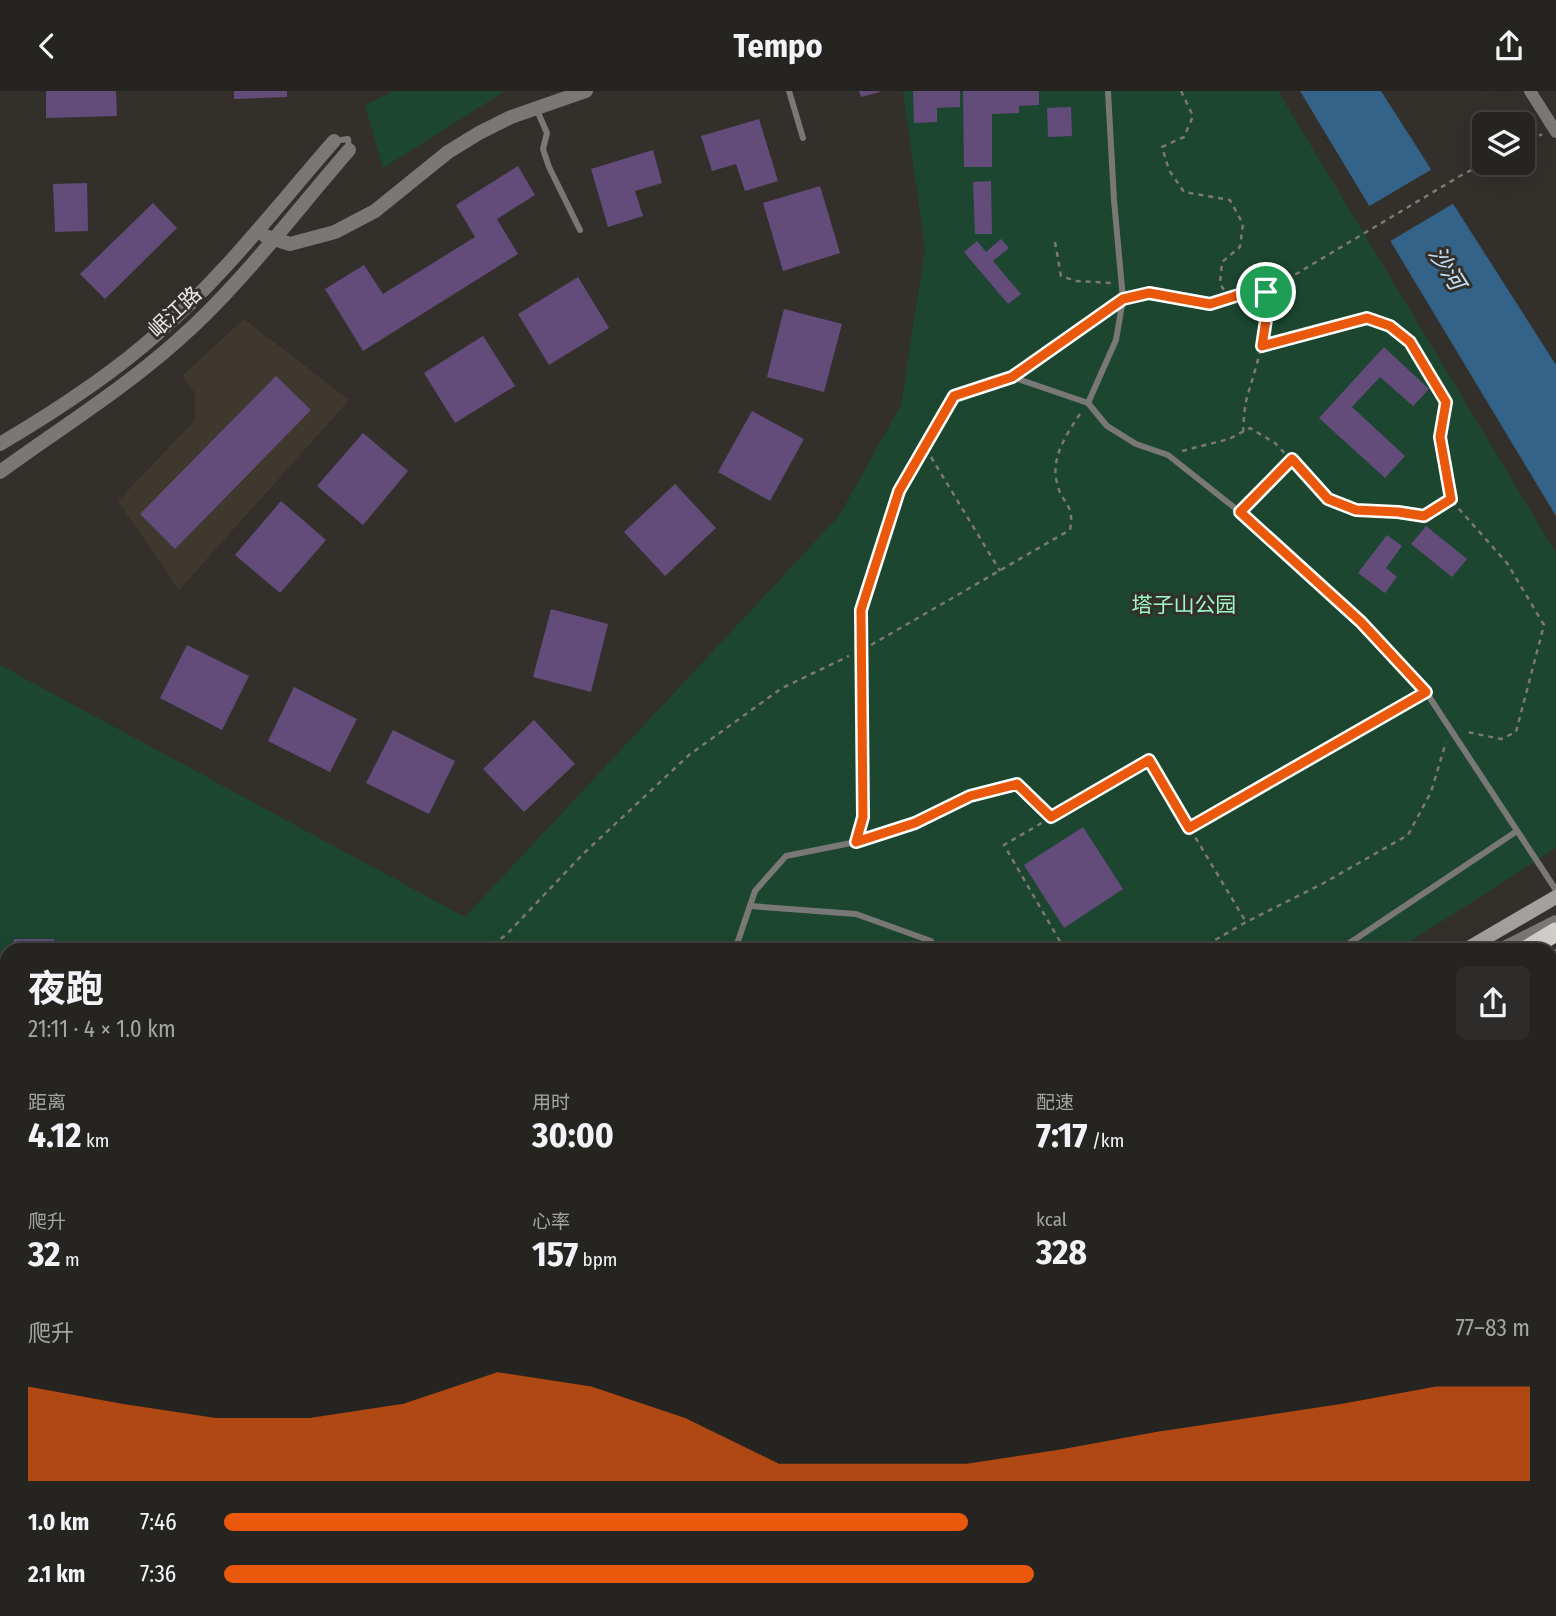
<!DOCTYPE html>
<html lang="zh">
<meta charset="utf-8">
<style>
:root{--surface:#262421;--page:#2e2c2a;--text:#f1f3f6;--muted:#a4a4a5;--line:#42413f;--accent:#ea580c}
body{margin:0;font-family:"Fira Sans Condensed","Noto Sans SC",sans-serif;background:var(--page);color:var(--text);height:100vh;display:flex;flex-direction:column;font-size:26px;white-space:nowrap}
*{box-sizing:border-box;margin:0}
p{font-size:23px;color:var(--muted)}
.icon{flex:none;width:38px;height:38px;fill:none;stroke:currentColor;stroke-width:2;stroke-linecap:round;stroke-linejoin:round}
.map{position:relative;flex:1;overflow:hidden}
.panel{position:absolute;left:0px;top:852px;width:1558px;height:674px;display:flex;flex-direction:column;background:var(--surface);border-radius:21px 21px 0 0;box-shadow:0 7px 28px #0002,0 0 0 2px var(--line)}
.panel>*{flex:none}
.fabs{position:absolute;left:1472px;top:21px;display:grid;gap:14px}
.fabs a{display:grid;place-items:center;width:63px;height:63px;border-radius:10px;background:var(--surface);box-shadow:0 7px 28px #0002,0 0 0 2px var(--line);font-size:35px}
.pin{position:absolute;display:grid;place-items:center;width:60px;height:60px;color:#fff;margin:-30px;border:4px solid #fff;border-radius:50%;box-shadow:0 2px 7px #0007}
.round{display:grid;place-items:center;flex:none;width:74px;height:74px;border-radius:10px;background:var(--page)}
.headline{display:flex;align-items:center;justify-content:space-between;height:119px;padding:0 28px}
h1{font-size:38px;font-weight:700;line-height:52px}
.figures{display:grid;grid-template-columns:repeat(3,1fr);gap:10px;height:119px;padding:7px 28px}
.figures div{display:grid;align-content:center}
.figures b{font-size:35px;font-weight:700}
.figures small{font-size:19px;font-weight:400}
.figures p{font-size:19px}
.chart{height:196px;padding:14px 28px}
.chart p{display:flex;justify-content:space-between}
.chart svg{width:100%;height:126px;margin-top:7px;fill:var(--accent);opacity:.7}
ul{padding:0 28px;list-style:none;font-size:23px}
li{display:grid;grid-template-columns:112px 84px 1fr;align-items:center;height:52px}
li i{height:18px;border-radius:9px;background:var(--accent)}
header{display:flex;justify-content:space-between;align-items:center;height:91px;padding:0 28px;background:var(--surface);font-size:32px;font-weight:700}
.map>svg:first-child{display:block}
.built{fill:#3f382f}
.green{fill:#1c4630}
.water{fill:#336388}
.pier{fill:#33302c}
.building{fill:#634b7a}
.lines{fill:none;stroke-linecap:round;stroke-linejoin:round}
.path{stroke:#7b7875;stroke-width:2.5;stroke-dasharray:5 5;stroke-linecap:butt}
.service{stroke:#7a7876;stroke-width:6}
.minor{stroke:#7a7876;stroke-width:12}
.tertiary{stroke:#7a7876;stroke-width:14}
.secondary{stroke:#a4a09e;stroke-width:14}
.trunk{stroke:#d2ceca;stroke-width:19}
.route-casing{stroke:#fff;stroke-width:14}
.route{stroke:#ea580c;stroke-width:9}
.labels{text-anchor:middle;stroke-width:6;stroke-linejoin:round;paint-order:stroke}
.street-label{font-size:21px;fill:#eae8e5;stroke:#33302c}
.park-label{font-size:21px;fill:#9ff7c6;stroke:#33302c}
.water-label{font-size:23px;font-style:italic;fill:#c3dff6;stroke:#33302c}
</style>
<header><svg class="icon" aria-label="back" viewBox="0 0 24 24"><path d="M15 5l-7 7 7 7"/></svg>Tempo<svg class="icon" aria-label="share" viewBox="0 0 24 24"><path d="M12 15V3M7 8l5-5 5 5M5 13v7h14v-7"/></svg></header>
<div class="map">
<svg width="1556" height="1525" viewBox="0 0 1556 1525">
<rect width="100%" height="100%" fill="#33302c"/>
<g class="built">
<polygon points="244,228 349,309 179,499 118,410 195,329 195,302 182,285"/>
<polygon points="593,1519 702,1519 699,1525 606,1525"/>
</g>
<g class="green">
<polygon points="393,0 505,0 383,77 365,14"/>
<polygon points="903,0 1278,0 1556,462 1556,757 1397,859 7,859 7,1519 373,1519 364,1525 0,1525 0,574 465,826 839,425 901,314 925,158"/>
</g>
<polygon class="water" points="1300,0 1381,0 1556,274 1556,425"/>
<polygon class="pier" points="1434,77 1456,111 1387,152 1366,117"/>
<g class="building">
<polygon points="46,0 116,0 117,25 46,27"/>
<polygon points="234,0 287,0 287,6 234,8"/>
<polygon points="859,0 879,0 880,1 861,6"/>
<polygon points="913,0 960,0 960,16 937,17 937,31 914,32"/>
<polygon points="963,0 1039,0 1039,14 1019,15 1019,22 992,23 992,76 964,76"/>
<polygon points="1071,16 1072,45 1048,46 1047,17"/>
<polygon points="759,28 778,90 745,100 736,73 712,80 701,45"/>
<polygon points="653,59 662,92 635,100 643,125 608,136 591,78"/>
<polygon points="518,75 535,104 497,128 518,163 363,260 325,198 364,174 383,203 475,146 456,114"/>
<polygon points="991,90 992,143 975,143 973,91"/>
<polygon points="87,92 88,140 55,141 53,93"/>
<polygon points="820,95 840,162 783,180 763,112"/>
<polygon points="153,112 177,137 105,208 80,183"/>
<polygon points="1001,148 1009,157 993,170 1021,203 1008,213 964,161 977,150 986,161"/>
<polygon points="578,186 609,237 549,274 518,223"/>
<polygon points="784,218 842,233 824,301 767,286"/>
<polygon points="483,245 515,295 455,332 424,282"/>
<polygon points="1384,256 1429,298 1413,315 1380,286 1352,316 1405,365 1385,387 1319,327"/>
<polygon points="276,285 311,319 175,458 140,423"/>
<polygon points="752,320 804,348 770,410 718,381"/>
<polygon points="363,342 408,380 363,434 317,395"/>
<polygon points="675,393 716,437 665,485 624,441"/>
<polygon points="281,410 326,449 280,502 235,464"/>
<polygon points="1426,435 1467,468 1452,486 1411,453"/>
<polygon points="1387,444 1402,455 1386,477 1397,486 1385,502 1358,482"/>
<polygon points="551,518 608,533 591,601 533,586"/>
<polygon points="187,554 249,585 222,639 160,607"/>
<polygon points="294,596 357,628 330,681 268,650"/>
<polygon points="534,629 575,673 524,721 483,678"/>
<polygon points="393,639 455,670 429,723 366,692"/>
<polygon points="1083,736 1123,798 1064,837 1024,774"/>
<polygon points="14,848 54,848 54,859 13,859"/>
<polygon points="1556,1020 1556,1061 1550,1064 1550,1023"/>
<polygon points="717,1519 751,1519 749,1525 715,1525"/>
<polygon points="978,1519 1034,1519 1028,1525 985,1525"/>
<polygon points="1248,1519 1301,1519 1304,1525 1252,1525"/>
<polygon points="1478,1519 1482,1519 1486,1525 1468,1525"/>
</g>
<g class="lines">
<g class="path">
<polyline points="1181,0 1193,25 1184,46 1162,56 1169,79 1184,101 1230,109 1243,133 1240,156 1222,171 1220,192 1228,207"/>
<polyline points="1522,55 1542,43"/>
<polyline points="1055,151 1061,185 1076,190 1111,192"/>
<polyline points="1133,205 1149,202 1210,213 1245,202 1266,201 1465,82 1488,72"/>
<polyline points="1262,255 1367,227 1390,235 1410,251 1446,311 1440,347 1451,409"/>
<path d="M1243 341C1244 329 1244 315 1248 303 1258 269 1269 237 1266 201"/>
<polyline points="1182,360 1229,348 1250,337 1275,352 1328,408 1356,419 1398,421 1424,425 1451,409 1507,472 1544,534 1516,641 1501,648 1467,641"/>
<polyline points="931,366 1000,480"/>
<polyline points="1248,413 1292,368"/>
<path d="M871 554 1070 439C1075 411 1062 415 1057 392 1050 366 1068 341 1082 320"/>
<polyline points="1023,699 1051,726"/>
<polyline points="1189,737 1417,606"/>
<polyline points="484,859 506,844 582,764 689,664 782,597 849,565"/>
<polyline points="1065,859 1004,754 1149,669 1246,831"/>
<polyline points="1198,859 1246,831 1322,793 1408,744 1431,701 1446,651"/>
<polyline points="0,1024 7,1019"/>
<polyline points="0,1080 7,1084"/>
</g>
<g class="service">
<polyline points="789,0 803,47"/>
<polyline points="536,17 547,42 543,58 549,76 580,139"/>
<polyline points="334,50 348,48 349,59"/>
<polyline points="1012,286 1088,312 1107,335 1136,353 1168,364 1240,421 1361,531 1426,601 1556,799"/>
<polyline points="1088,312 1116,249 1123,208 1114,109 1108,0"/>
<polyline points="856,751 915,732 970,705 1017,693"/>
<polyline points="750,815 856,823 931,850 935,859"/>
<polyline points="732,859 738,850 755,800 786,765 856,751 863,726 861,519 899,400 954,305 1012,286 1123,208"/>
<polyline points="1339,859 1517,740"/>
<polyline points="0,910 7,910"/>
<polyline points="0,1340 7,1344"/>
<polyline points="599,1519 612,1525"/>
</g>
<polyline class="minor" points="1530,0 1556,41"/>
<g class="tertiary">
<polyline points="265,145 290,153 335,141 375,120 448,61 479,42 511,26 586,0"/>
<path d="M0 353C54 321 110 285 157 243 223 186 277 115 334 50"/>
<path d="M0 381C59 338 122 299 177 250 239 196 294 122 349 59"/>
<polyline points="1500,859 1556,831"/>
<polyline points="399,1525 408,1519"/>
<polyline points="429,1525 438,1519"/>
</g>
<g class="secondary">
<polyline points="1465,859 1556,806"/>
<polyline points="1550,916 1556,912"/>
<polyline points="809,1525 813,1519"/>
<polyline points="894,1525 897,1519"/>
</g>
<g class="trunk">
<polyline points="1526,859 1556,841"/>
<polyline points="1550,871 1556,868"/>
<polyline points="830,1525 833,1519"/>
<polyline points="860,1525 863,1519"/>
</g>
</g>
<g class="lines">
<defs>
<polygon id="route" points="1266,201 1267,222 1262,255 1367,227 1390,235 1410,251 1446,311 1440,346 1451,408 1424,425 1398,421 1356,419 1328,408 1292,368 1240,421 1361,531 1426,601 1189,737 1149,669 1051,726 1017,693 970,705 915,732 856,751 863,726 861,519 899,400 954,305 1012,286 1123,208 1149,202 1210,213 1245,202"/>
</defs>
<use href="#route" class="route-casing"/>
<use href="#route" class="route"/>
</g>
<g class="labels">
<g class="street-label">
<text transform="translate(175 221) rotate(-43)" y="7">岷江路</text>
</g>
<g class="park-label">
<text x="1184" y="521">塔子山公园</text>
</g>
<g class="water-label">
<text transform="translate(1447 177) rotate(58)" y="8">沙河</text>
</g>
</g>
</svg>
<div class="fabs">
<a><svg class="icon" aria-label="layers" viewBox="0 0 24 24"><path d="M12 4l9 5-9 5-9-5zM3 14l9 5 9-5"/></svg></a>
</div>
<div class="pin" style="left:1266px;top:201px;background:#1e9e55"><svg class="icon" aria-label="arrive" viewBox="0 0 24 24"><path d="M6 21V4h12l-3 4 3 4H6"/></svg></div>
<section class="panel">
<div class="headline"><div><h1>夜跑</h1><p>21:11 · 4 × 1.0 km</p></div><a class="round"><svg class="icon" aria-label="share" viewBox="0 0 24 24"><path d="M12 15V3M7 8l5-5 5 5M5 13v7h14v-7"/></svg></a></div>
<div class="figures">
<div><p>距离</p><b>4.12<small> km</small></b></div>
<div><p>用时</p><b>30:00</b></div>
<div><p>配速</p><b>7:17<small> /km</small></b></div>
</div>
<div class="figures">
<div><p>爬升</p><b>32<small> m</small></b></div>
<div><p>心率</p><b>157<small> bpm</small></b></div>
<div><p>kcal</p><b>328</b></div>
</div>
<div class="chart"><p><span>爬升</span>77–83 m</p>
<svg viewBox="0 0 160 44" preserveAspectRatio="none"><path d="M0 44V11L10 17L20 22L30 22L40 17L50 6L60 11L70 22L80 38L90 38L100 38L110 33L120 27L130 22L140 17L150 11L160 11V44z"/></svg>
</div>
<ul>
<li><b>1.0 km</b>7:46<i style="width:57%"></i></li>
<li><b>2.1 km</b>7:36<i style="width:62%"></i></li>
</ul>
</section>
</div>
